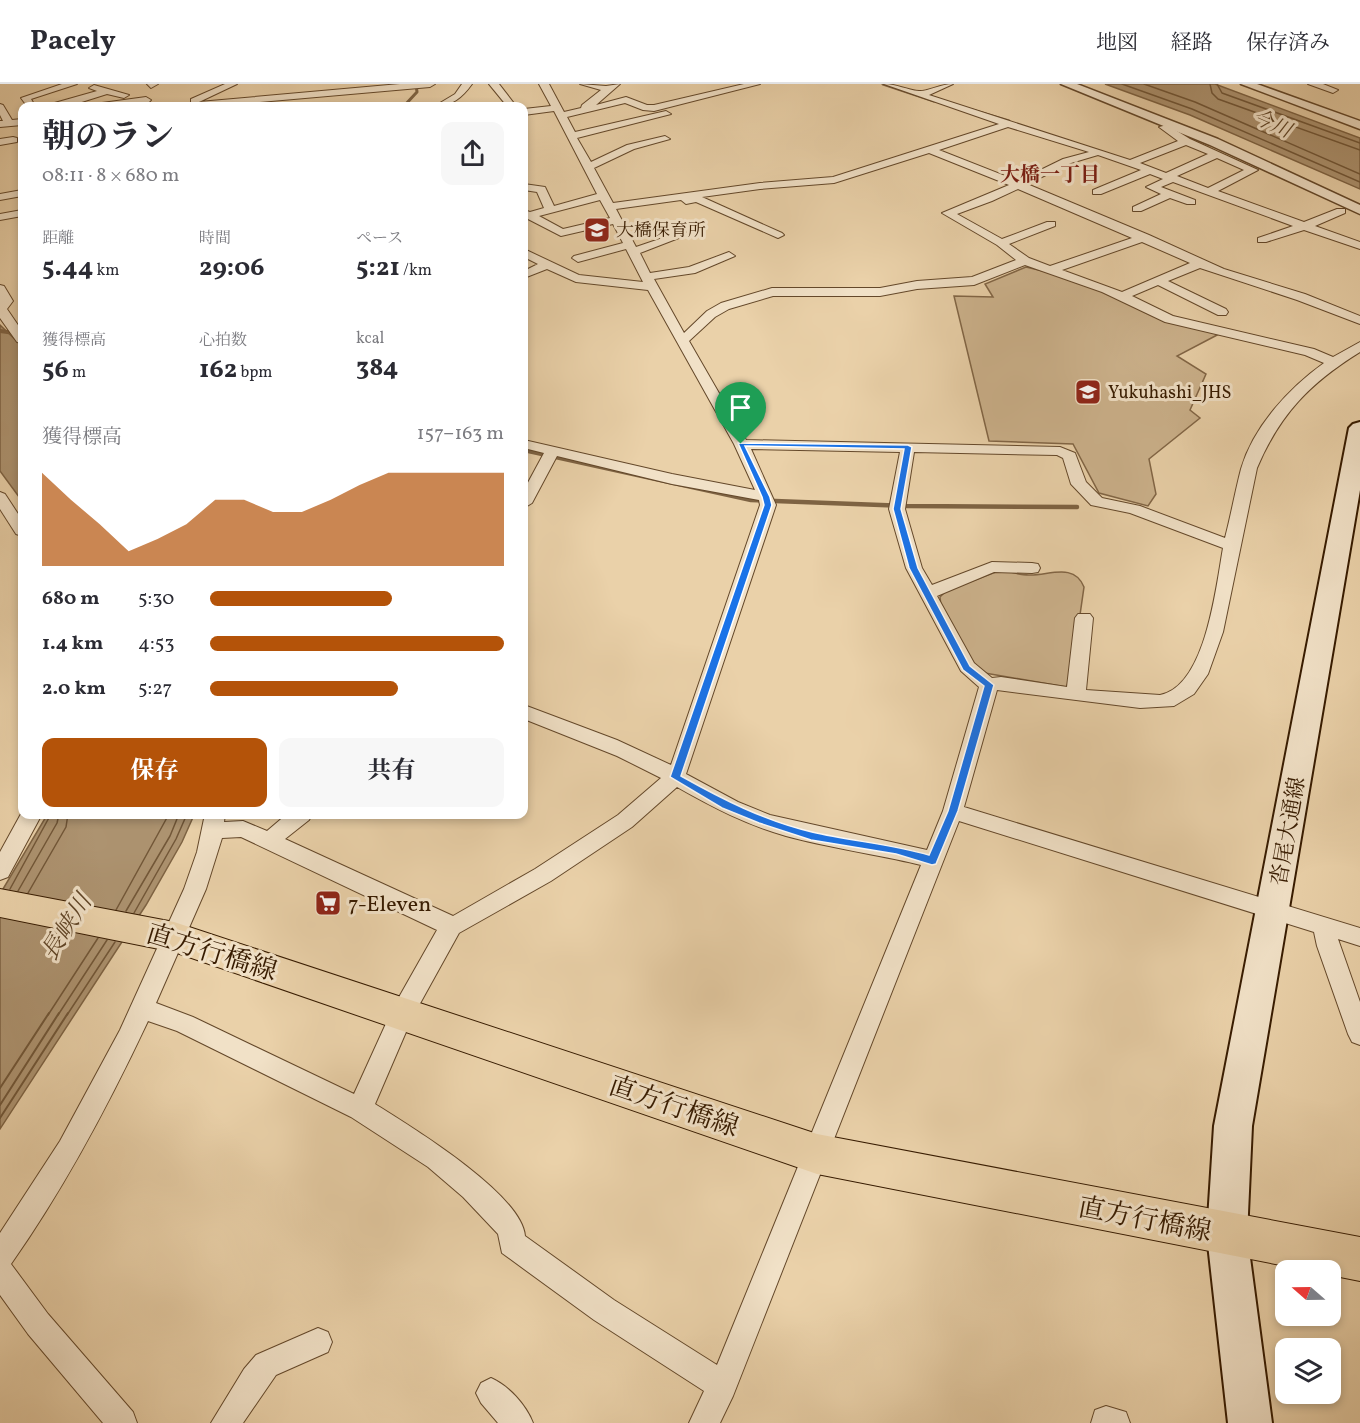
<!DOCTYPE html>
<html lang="ja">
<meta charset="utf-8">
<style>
:root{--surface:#fff;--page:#f7f7f7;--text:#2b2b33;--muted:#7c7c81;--line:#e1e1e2;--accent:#b45309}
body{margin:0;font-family:Vollkorn,"Noto Serif JP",serif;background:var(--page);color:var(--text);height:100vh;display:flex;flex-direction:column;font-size:22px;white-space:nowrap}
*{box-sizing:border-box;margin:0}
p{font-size:20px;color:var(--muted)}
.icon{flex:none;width:33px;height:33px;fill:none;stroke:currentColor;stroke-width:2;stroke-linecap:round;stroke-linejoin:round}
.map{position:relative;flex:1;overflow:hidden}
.sheet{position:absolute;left:18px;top:18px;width:510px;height:717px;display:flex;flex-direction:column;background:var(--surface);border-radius:12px;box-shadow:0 3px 9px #0003}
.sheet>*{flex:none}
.needle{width:39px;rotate:290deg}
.buttons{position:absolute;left:1275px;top:1176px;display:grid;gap:12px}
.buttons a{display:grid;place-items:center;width:66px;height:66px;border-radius:12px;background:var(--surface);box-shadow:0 3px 9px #0003;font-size:30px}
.pin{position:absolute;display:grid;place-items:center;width:51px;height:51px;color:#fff;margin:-62px -26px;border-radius:50% 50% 50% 0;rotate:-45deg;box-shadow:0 0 6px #0007}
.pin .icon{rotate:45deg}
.round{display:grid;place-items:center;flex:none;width:63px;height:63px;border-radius:12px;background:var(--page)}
.headline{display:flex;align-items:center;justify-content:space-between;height:102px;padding:0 24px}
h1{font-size:33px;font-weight:700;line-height:45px}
.metrics{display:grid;grid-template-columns:repeat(3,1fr);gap:9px;height:102px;padding:6px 24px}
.metrics div{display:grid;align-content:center}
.metrics b{font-size:26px;font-weight:700}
.metrics small{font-size:16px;font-weight:400}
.metrics p{font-size:16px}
.chart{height:168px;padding:12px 24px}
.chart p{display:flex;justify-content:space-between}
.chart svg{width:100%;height:108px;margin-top:6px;fill:var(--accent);opacity:.7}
.action{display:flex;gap:12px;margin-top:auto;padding:12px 24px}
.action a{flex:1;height:69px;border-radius:12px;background:var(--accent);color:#fff;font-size:24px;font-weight:700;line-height:69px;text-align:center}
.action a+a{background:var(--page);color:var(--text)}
ul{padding:0 24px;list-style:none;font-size:20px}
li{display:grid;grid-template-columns:96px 72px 1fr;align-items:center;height:45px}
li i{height:15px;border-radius:8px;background:var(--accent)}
header{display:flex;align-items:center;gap:36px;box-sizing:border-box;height:84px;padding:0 30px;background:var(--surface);border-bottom:2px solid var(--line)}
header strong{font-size:28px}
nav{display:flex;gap:33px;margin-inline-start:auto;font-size:21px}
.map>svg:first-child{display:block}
.green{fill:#ccb28c;stroke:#826646;stroke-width:1.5}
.water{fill:#ad9370;stroke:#7e6343;stroke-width:1.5}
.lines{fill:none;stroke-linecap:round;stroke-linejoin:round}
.shore-far1{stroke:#725738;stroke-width:1.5}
.shore{stroke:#725738;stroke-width:2}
.stream-far2{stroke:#7e6343;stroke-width:3}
.stream-far1{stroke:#7e6343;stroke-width:4}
.stream{stroke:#7e6343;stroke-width:4.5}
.minor-casing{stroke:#64482a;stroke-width:2}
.tertiary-casing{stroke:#64482a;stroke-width:3}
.secondary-casing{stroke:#371b00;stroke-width:4}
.primary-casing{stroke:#371b00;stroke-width:2}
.minor{fill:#f1e1c7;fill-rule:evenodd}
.tertiary{fill:#f1e1c7;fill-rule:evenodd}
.secondary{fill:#f1e1c7;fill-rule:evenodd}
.primary{fill:#ead1a9;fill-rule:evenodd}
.route{fill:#1a73e8;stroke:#fff;stroke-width:1.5;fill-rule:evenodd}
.labels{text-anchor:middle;stroke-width:6;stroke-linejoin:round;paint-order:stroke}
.far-poi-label{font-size:18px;fill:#371b00;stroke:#f1e1c7;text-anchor:start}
.far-water-label{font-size:20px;font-style:italic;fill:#604527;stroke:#f1e1c7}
.far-neighbourhood-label{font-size:20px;font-weight:bold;fill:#7a1f14;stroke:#f1e1c7}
.street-label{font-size:22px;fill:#371b00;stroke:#f1e1c7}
.poi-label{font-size:22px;fill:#371b00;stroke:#f1e1c7;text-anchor:start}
.water-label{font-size:24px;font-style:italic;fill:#604527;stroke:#f1e1c7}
.near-street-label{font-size:27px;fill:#371b00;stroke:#f1e1c7}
</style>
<header>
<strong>Pacely</strong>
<nav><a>地図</a><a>経路</a><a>保存済み</a></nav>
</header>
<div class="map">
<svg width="1360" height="1339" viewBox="0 0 1360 1339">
<rect width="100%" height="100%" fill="#ead1a9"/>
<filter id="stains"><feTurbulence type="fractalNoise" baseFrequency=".00333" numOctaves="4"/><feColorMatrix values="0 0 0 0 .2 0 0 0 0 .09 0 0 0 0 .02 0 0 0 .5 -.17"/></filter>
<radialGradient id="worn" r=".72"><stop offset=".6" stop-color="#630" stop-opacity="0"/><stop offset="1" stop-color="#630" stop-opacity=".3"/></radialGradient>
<g class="green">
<polygon points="1026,183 1081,196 1219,250 1177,272 1206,290 1190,326 1200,334 1149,375 1156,410 1148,422 1099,409 1073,360 989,357 954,212 993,213 985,200"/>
<path d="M1001 486C1010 488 1020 491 1029 491 1048 492 1074 478 1084 503L1071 593 1066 603 979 588 941 522 940 513 946 507Z"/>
</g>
<g class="water">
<polygon points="1105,0 1215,0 1360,54 1360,105 1190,31"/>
<polygon points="0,241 22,262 22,417 0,387"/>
<polygon points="47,731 194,731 182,758 146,821 0,1045 0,810"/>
</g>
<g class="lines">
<g class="shore-far1">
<polyline points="1122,0 1192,25 1360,98"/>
<polyline points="1144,0 1195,18 1360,90"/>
<polyline points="1210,0 1212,9 1218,15 1360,66"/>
<polyline points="1217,0 1222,9 1360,59"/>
<polyline points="10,805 51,730"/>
<polyline points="18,807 57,739 59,730"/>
<polyline points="28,809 66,743 68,730"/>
<polyline points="116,826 169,730"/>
<polyline points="126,827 170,752 179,730"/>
<polyline points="134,829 176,755 187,730"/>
<polyline points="48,931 98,854"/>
<polyline points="58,931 107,856"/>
<polyline points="67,931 115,858"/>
</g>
<g class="shore">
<polyline points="0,1004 49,929"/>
<polyline points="0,1021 59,929"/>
<polyline points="0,1034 68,929"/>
</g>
<g class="stream-far2">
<polyline points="883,0 934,17"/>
<polyline points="404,22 417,8 416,0"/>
<polyline points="972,26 1009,37"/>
</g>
<polyline class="stream-far1" points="0,247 22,250"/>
<polyline class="stream" points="524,366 751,416 907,422 1077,423"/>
<defs>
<g id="minor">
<polygon points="62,0 77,0 31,15 35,22 27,22 21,14"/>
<polygon points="147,0 158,0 151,4"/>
<polygon points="225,0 237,0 199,18 400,0 435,0 430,3 215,22 185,22 191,19 191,15"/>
<path d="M462 0H472C462 14 452 22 435 22L455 10Z"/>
<polygon points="489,0 499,0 516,22 507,22"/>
<path d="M539 0H549L564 28 581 24 582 21 601 6 580 0 606 2 620 0 596 21 626 13 647 21H654L744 0H760L654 27 643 26 625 19 567 33 575 48 666 27 671 30 577 54 591 78 627 61 665 52 670 55 634 65 594 84 613 119 760 99 833 93 999 40 884 0C897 0 907 6 919 7 926 8 941 0 953 0L929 11 1130 76 1178 57 1159 43 1175 39 1177 41 1172 44 1190 55 1258 86 1218 107 1304 138 1337 125H1345V129L1315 142 1360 158V165L1304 146 1266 158H1258V154L1293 142 1173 98 1161 103 1195 116V120H1187L1170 114 1141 127H1133V123L1161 110 1146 103 1163 95 1150 90 1101 110H1093V106L1141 86 1098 71 1071 79 1027 100 1149 151 1224 185 1305 210 1360 232V240L1297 216 1200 184 1168 197 1226 225 1228 228 1226 231H1218L1158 201 1132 212 1173 232 1314 265 1333 273 1360 258V268C1310 299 1280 330 1257 384L1223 548 1208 590 1194 610 1174 622 1140 624 997 606 964 723 1360 844V862L1338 855 1360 918V961L1352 958 1348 950 1317 862 1314 848 959 737 733 1312 720 1339H689L704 1307 594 1236 502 1169 498 1150 463 1113 428 1083 351 1033 177 947 148 937C108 1022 65 1103 11 1180L48 1230 133 1328 137 1339H103L28 1250 0 1211V1149L60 1057 120 946 184 805 197 768 205 730H225L224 738 243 737 267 747 287 730H312L309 736 285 755 453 832 535 785 618 731 661 694 617 672 524 635V621L617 656 671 681 760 421 759 416 672 400 557 372 532 419 524 424V406L544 369 524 364V356L672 390 755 406 734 360 648 206 576 198 547 185 524 194V187L538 180 524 173V165L579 191 643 198 626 165 578 178 572 174 574 172 623 159 613 140 561 152 528 135 524 136V126L530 128 544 124 537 108 524 106V100L545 103 554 122 597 110 554 27 524 31V25L551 22ZM1008 43 1089 68 1063 75 1018 97 939 66ZM1186 61 1208 70 1166 89 1140 79ZM929 69 1009 101 942 129 997 161 1016 176 972 193 917 197 880 204H772L721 219 707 227 684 249 654 195 695 189 735 172 729 168 689 183 650 189 640 169 689 150 683 147 636 163 616 125 681 116 686 120 696 118 778 154 784 151 782 149 702 113 760 105 834 99ZM1217 74 1244 86 1208 104 1177 92ZM1018 105 1132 154 1050 182 1029 174 1009 160 1055 142V138H1047L1002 155 957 130 992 117ZM600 116 610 134 563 145 539 132ZM1142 158 1190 179 1122 208 1062 186ZM1025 181 1102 208 1165 238 1305 271 1324 279C1289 304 1253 343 1241 385 1235 408 1231 431 1225 454L1140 422 1102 414 1086 398 1075 369 1060 363 746 356 689 257 715 233 729 225 773 212H880L917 205 974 201ZM751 365 900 368 889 425 906 484 961 587 979 603 943 727 927 766 770 731 738 718 686 690 776 421ZM914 368 1057 371 1063 374 1071 400 1091 421 1130 429 1223 464C1216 503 1206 602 1160 611L1086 606 1093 534 1090 530H1078L1075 534 1067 603 1001 593 992 594 974 579 937 512 994 488 1032 489 1038 488 1040 484 1038 480 1032 479 992 478 932 501 922 484 905 425ZM677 703C712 723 747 741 786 752 830 764 876 770 921 781L717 1281 614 1216 525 1152C522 1110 410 1042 375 1020L412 934 459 849 551 797 632 743ZM241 753 437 846 394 922 354 1010 193 933 156 919 206 805 222 754Z"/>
<polygon points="1308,0 1323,0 1338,6 1333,9"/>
<polygon points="94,1 129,11 124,14 107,10 69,22 44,22 97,7 89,4"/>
<polygon points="146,13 151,16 149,18 119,22 97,22 102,19"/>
<polygon points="0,20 3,21 12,36 22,35 22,41 0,43 0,37 3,37 0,31"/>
<polygon points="13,53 17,54 17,58 0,61 0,55"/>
<polygon points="22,106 22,112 0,116 0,110"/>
<polygon points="22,126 22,132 0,136 0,130"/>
<polygon points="0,201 4,202 13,217 7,225 22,247 22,259 17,258 0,234"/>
<polygon points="0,408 5,410 22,436 22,452 16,450 0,425"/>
<polygon points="22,728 22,730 42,730 8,793 0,796 0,768"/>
<polygon points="318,1244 328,1248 332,1258 328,1268 276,1291 243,1339 211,1339 244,1285 256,1271"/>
<path d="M491 1294C509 1302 526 1321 533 1339H498L481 1319 476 1309 481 1299Z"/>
<polygon points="1106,1322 1126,1328 1130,1339 1091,1339 1095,1326"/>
</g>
<g id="tertiary">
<polygon points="1061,0 1077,0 1218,55 1360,121 1360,130 1210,61"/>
<polygon points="1241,0 1257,0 1360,37 1360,45"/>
</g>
<polygon id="secondary" points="1360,338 1360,406 1252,1042 1247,1151 1272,1339 1228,1339 1207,1151 1214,1042 1349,344 1353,340"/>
<polygon id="primary" points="0,805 174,838 817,1050 1360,1153 1360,1197 1330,1191 1330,1186 1306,1186 817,1090 174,868 0,833"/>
</defs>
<use href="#minor" class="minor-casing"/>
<use href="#tertiary" class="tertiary-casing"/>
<use href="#secondary" class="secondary-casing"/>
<use href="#primary" class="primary-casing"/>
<use href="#minor" class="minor"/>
<use href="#tertiary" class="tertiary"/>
<use href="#secondary" class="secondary"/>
<use href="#primary" class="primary"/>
</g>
<path class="route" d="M738 359 908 361 912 363 901 425 918 484 970 582 994 601 958 727 936 780 932 781 896 770 811 756 759 739 722 724 670 693 764 421 762 413ZM745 362 904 365 893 425 909 484 963 586 984 602 948 727 929 771C890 760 851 757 812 748 765 737 722 715 681 692L772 421 770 413Z"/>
<defs>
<symbol id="school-square" viewBox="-11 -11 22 22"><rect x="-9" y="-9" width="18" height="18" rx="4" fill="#8f2418" stroke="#f1e1c7"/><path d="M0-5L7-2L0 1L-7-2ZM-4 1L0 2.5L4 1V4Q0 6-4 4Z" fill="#fff"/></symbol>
<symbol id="supermarket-square" viewBox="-11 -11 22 22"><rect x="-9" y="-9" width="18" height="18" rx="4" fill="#8f2418" stroke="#f1e1c7"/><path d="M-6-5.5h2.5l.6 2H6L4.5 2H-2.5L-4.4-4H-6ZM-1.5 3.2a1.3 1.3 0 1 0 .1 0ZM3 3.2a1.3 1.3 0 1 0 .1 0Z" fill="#fff"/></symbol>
</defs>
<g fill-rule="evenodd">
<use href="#school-square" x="582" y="131" width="30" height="30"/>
<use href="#school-square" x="1073" y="293" width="30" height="30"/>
<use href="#supermarket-square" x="313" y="804" width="30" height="30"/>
</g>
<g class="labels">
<g class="far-poi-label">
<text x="616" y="152">大橋保育所</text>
<text x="1108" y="314">Yukuhashi_JHS</text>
</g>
<g class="far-water-label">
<text transform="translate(1272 39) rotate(24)" y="7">今川</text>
</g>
<g class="far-neighbourhood-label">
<text x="1050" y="97">大橋一丁目</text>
</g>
<g class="street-label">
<text transform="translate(1287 747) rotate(-80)" y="8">沓尾大通線</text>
</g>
<g class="poi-label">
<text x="348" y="827">7-Eleven</text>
</g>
<g class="water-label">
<text transform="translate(66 843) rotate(-58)" y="8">長峡川</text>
</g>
<g class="near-street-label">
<text transform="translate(212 868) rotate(17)" y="9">直方行橋線</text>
<text transform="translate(674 1022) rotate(19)" y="9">直方行橋線</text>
<text transform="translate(1145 1135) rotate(11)" y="9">直方行橋線</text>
</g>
</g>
<rect width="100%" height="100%" filter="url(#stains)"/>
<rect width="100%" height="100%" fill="url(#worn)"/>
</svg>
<div class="buttons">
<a><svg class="needle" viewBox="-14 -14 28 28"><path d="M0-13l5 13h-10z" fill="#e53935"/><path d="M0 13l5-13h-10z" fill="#7c7c81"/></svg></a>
<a><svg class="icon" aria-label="layers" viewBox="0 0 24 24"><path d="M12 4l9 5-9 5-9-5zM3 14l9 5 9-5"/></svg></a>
</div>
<div class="pin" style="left:741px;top:360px;background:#1e9e55"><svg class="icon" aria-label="arrive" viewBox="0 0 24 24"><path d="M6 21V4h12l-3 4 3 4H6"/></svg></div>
<section class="sheet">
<div class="headline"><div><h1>朝のラン</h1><p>08:11 · 8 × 680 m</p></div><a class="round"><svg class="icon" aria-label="share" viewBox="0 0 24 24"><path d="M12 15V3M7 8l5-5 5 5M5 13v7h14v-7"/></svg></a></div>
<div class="metrics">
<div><p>距離</p><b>5.44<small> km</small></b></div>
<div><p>時間</p><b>29:06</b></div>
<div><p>ペース</p><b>5:21<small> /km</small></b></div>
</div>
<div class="metrics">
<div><p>獲得標高</p><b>56<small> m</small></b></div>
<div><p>心拍数</p><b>162<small> bpm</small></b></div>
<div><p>kcal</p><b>384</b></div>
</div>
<div class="chart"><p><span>獲得標高</span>157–163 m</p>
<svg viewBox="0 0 160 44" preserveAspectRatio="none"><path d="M0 44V6L10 17L20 27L30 38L40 33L50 27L60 17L70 17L80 22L90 22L100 17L110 11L120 6L130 6L140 6L150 6L160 6V44z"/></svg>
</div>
<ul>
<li><b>680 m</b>5:30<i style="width:62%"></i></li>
<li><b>1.4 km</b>4:53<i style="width:100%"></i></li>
<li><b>2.0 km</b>5:27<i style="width:64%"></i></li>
</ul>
<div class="action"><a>保存</a><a>共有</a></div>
</section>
</div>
